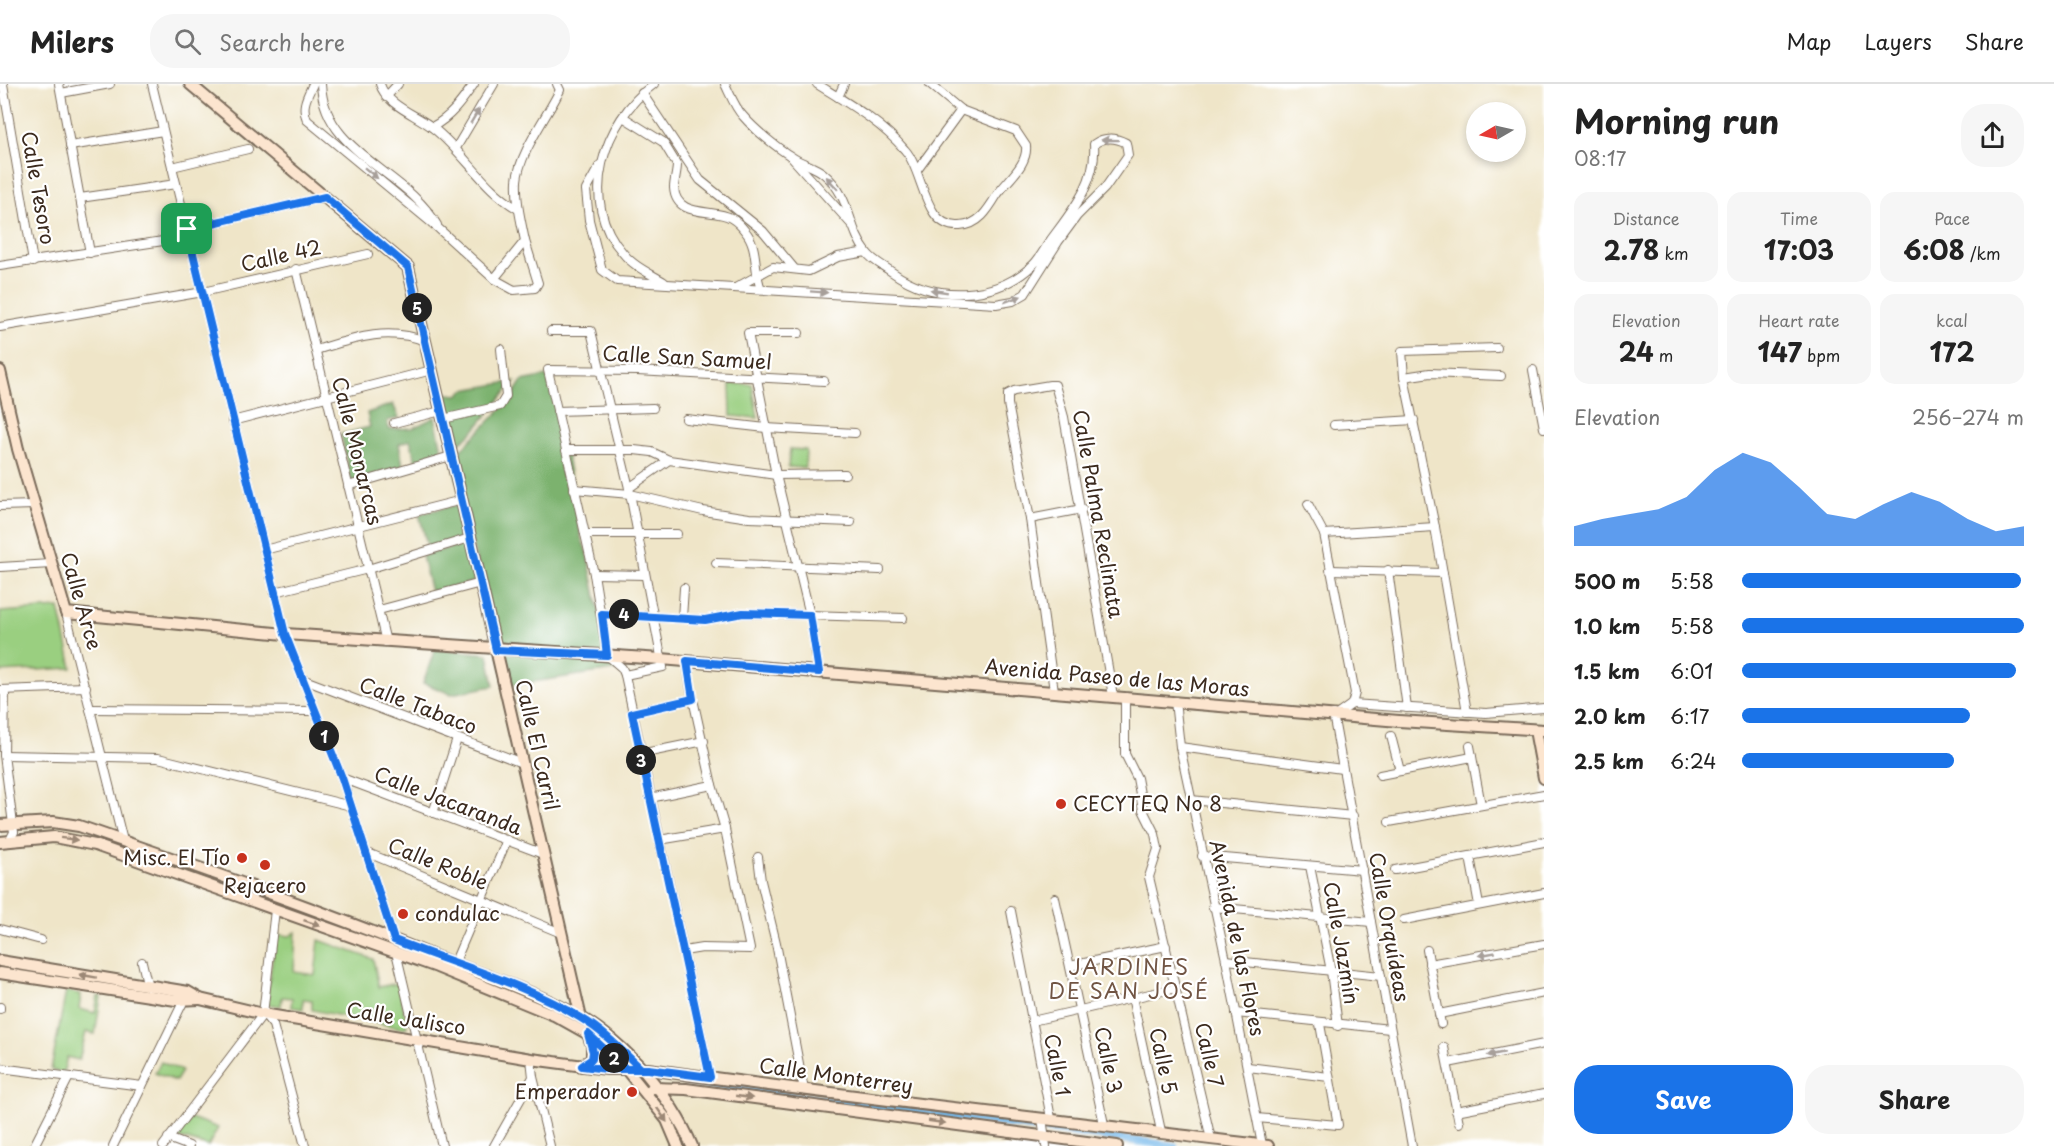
<!DOCTYPE html>
<meta charset="utf-8">
<style>
:root{--surface:#fff;--page:#f6f6f6;--text:#222;--muted:#767676;--line:#e0e0e0;--accent:#1a73e8}
body{margin:0;font-family:"Playpen Sans",sans-serif;background:var(--page);color:var(--text);height:100vh;display:flex;flex-direction:column;font-size:22px;white-space:nowrap}
*{box-sizing:border-box;margin:0}
p{font-size:20px;color:var(--muted)}
.icon{flex:none;width:33px;height:33px;fill:none;stroke:currentColor;stroke-width:2;stroke-linecap:round;stroke-linejoin:round}
.map{position:relative;flex:1;overflow:hidden}
.panel{display:flex;flex-direction:column;background:var(--surface);width:510px}
.panel>*{flex:none}
.needle{width:39px;rotate:261deg}
.fabs{position:absolute;left:1466px;top:18px;display:grid;gap:12px}
.fabs a{display:grid;place-items:center;width:60px;height:60px;border-radius:50%;background:var(--surface);box-shadow:0 3px 9px #0003;font-size:30px}
.pin{position:absolute;display:grid;place-items:center;width:51px;height:51px;color:#fff;margin:-26px;border-radius:12px;box-shadow:0 3px 9px #0006}
.km{position:absolute;width:30px;height:30px;margin:-15px;border-radius:50%;background:#222;color:#fff;font-size:16px;line-height:30px;text-align:center}
.round{display:grid;place-items:center;flex:none;width:63px;height:63px;border-radius:24px;background:var(--page)}
.overview{display:flex;align-items:center;justify-content:space-between;height:102px;padding:0 30px}
h1{font-size:33px;font-weight:700;line-height:45px}
.stats{display:grid;grid-template-columns:repeat(3,1fr);gap:9px;height:102px;padding:6px 30px}
.stats div{display:grid;align-content:center;border-radius:15px;background:var(--page);text-align:center}
.stats b{font-size:26px;font-weight:700}
.stats small{font-size:16px;font-weight:400}
.stats p{font-size:16px}
.chart{height:168px;padding:12px 30px}
.chart p{display:flex;justify-content:space-between}
.chart svg{width:100%;height:108px;margin-top:6px;fill:var(--accent);opacity:.7}
.cta{display:flex;gap:12px;margin-top:auto;padding:12px 30px}
.cta a{flex:1;height:69px;border-radius:24px;background:var(--accent);color:#fff;font-size:24px;font-weight:700;line-height:69px;text-align:center}
.cta a+a{background:var(--page);color:var(--text)}
ul{padding:0 30px;list-style:none;font-size:20px}
li{display:grid;grid-template-columns:96px 72px 1fr;align-items:center;height:45px}
li i{height:15px;border-radius:8px;background:var(--accent)}
header{display:flex;align-items:center;gap:36px;box-sizing:border-box;height:84px;padding:0 30px;background:var(--surface);border-bottom:2px solid var(--line)}
header strong{font-size:28px}
nav{display:flex;gap:33px;margin-inline-start:auto;font-size:21px}
.search{width:420px;height:54px;background:var(--page);display:flex;align-items:center;gap:15px;box-sizing:border-box;padding:0 21px;border-radius:24px;color:var(--muted);font-size:22px}
main{display:flex;flex:1;min-height:0}
.map>svg:first-child{display:block}
.green{fill:#9acf80;stroke:#6a7c4f;stroke-width:1.5}
.forest{fill:#7bb26e;stroke:#5b6e46;stroke-width:1.5}
.lines{fill:none;stroke-linecap:round;stroke-linejoin:round}
.canal{stroke:#74b8ea;stroke-width:8}
.street-casing{stroke:#7a6b5a;stroke-width:10}
.secondary-casing{stroke:#7a6b5a;stroke-width:14}
.street{stroke:#fff;stroke-width:8}
.secondary{stroke:#fce5cf;stroke-width:10}
.oneway{fill:#a79f9a}
.oneway2{fill:#9c8876}
.route-casing{stroke:#fff;stroke-width:12}
.route{stroke:#1a73e8;stroke-width:8}
.poi-dot{fill:#c8321e;stroke:#fff;stroke-width:2}
.labels{text-anchor:middle;stroke-width:4.5;stroke-linejoin:round;paint-order:stroke}
.street-label{font-size:20px;fill:#3b2a1e;stroke:#fff}
.poi-label{font-size:20px;fill:#3b2a1e;stroke:#fff;text-anchor:start}
.neighbourhood-label{font-size:21px;letter-spacing:1.5px;fill:#715544;stroke:#fff}
</style>
<header>
<strong>Milers</strong>
<div class="search"><svg class="icon" aria-label="search" viewBox="0 0 24 24"><circle cx="10" cy="10" r="6"/><path d="M15 15l6 6"/></svg>Search here</div>
<nav><a>Map</a><a>Layers</a><a>Share</a></nav>
</header>
<main>
<div class="map">
<svg width="1544" height="1062" viewBox="0 0 1544 1062">
<rect width="100%" height="100%" fill="#fff"/>
<filter id="ink" filterUnits="userSpaceOnUse"><feTurbulence type="fractalNoise" baseFrequency=".0167" numOctaves="2"/><feDisplacementMap in="SourceGraphic" scale="12" xChannelSelector="R" yChannelSelector="G"/><feConvolveMatrix kernelMatrix="1 2 1 2 8 2 1 2 1" color-interpolation-filters="sRGB"/></filter>
<filter id="wash" filterUnits="userSpaceOnUse"><feTurbulence type="fractalNoise" baseFrequency=".008" numOctaves="4" result="noise"/><feDisplacementMap in="SourceGraphic" scale="24" xChannelSelector="R" yChannelSelector="G"/><feGaussianBlur stdDeviation="1.35" result="paint"/><feColorMatrix in="noise" values="0 0 0 0 0 0 0 0 0 0 0 0 0 0 0 0 0 1.4 0 .05"/><feComposite in="paint" operator="in"/></filter>
<g filter="url(#wash)">
<rect width="100%" height="100%" fill="#efe5c8"/>
<g class="green">
<polygon points="730,300 752,300 758,334 731,332"/>
<polygon points="790,365 806,366 805,384 788,383"/>
<polygon points="59,524 72,584 0,588 0,528"/>
<polygon points="296,848 294,888 315,891 319,856 373,875 379,903 399,899 407,943 401,944 312,926 312,916 303,915 303,925 291,923 292,914 282,913 281,922 266,920 276,850 290,852"/>
<polygon points="66,907 81,910 79,925 95,929 98,912 101,913 95,950 86,948 79,976 67,973 63,989 51,986"/>
<polygon points="161,978 182,987 176,997 155,989"/>
<polygon points="191,1034 218,1044 208,1062 177,1053"/>
</g>
<g class="forest">
<polygon points="547,292 557,328 559,361 566,366 581,453 587,469 608,571 497,563 452,375 509,317 522,297"/>
<polygon points="515,297 472,349 452,365 439,309 458,311 464,306"/>
<polygon points="393,320 399,334 387,337 389,345 413,344 435,333 443,371 416,378 410,356 399,360 403,382 351,398 341,350 370,343 367,329"/>
<polygon points="456,421 465,454 428,464 419,430"/>
<polygon points="466,459 475,498 431,508 422,472"/>
<polygon points="435,565 488,570 494,602 451,610 423,599"/>
<polygon points="498,568 610,575 620,585 506,602"/>
</g>
<g class="lines">
<polyline class="canal" points="688,998 1174,1062"/>
</g>
</g>
<g filter="url(#ink)">
<g class="lines">
<defs>
<g id="street">
<polyline points="3,0 33,178"/>
<polyline points="59,0 90,169"/>
<polyline points="152,0 285,550 342,694 394,856"/>
<path d="M313 0C307 13 301 22 307 36L439 145 494 195 525 157C521 137 516 118 517 97 519 69 548 31 560 6L557 0"/>
<path d="M321 0C324 70 406 86 437 141"/>
<path d="M380 0C386 21 417 31 433 44 464 68 484 106 518 125"/>
<path d="M654 0C603 37 577 118 623 169 633 182 651 190 664 198"/>
<path d="M817 0C849 20 880 37 905 66 924 87 923 145 960 142 979 141 988 126 997 111 1008 95 1028 81 1026 62L1016 47 961 26 930 0"/>
<polyline points="61,9 110,0"/>
<polyline points="642,9 700,96 763,147 793,183"/>
<polyline points="386,13 398,0"/>
<polyline points="838,13 844,0"/>
<path d="M623 33 663 58 677 81C677 88 674 97 674 104 676 135 714 124 731 134 736 137 742 143 745 147 759 163 753 186 761 205"/>
<path d="M432 43C451 33 462 17 474 0"/>
<polyline points="70,62 163,47"/>
<polyline points="456,64 494,0"/>
<polyline points="792,74 852,141"/>
<path d="M600 81 586 106 589 136 602 186 617 197 996 220 1013 217 1025 210 1058 158 1077 132 1105 104 1128 71 1126 59C1115 53 1104 53 1094 60 1097 99 1071 128 1050 157 1045 164 1040 174 1034 180 996 217 934 218 892 188 884 182 873 177 867 169 847 144 852 113 824 90 815 82 802 80 792 73 776 63 755 46 743 32 735 24 730 10 725 0"/>
<polyline points="172,83 248,65"/>
<polyline points="918,85 961,26"/>
<polyline points="80,114 176,100"/>
<polyline points="187,145 325,113"/>
<polyline points="0,182 189,153"/>
<polyline points="296,185 386,558"/>
<polyline points="494,195 514,206 535,204 538,199 525,157"/>
<polyline points="737,203 773,183 809,187 838,173 866,168"/>
<polyline points="0,243 203,208 368,170"/>
<polyline points="551,247 591,247 629,404 663,583 625,591"/>
<polyline points="799,249 748,249 776,391 810,531 819,588"/>
<path d="M316 266C352 255 387 242 425 257"/>
<polyline points="1533,286 1544,344"/>
<polyline points="1404,293 1430,289 1501,292"/>
<polyline points="557,327 653,324"/>
<polyline points="443,335 500,322 506,312 501,265"/>
<polyline points="686,335 766,344 855,349"/>
<polyline points="232,337 432,286"/>
<polyline points="394,339 441,327"/>
<polyline points="1334,341 1414,336"/>
<polyline points="566,366 634,366 652,368 669,376 776,391 845,390"/>
<polyline points="348,402 451,372"/>
<polyline points="629,404 669,376"/>
<polyline points="574,405 630,410 703,427 749,434 851,438"/>
<polyline points="1308,420 1324,450 1355,609 1352,620 1338,630"/>
<polyline points="0,422 35,421"/>
<polyline points="1030,435 1082,425"/>
<polyline points="585,450 677,450"/>
<polyline points="1324,450 1435,443"/>
<polyline points="264,466 462,416"/>
<polyline points="716,479 880,486"/>
<polyline points="0,483 51,480"/>
<polyline points="1330,486 1443,489"/>
<polyline points="1388,486 1407,624"/>
<polyline points="594,490 645,491"/>
<polyline points="275,508 368,485 470,454"/>
<polyline points="379,526 481,499"/>
<polyline points="66,529 123,757"/>
<polyline points="602,530 705,536 743,529 903,534"/>
<polyline points="682,534 684,504"/>
<polyline points="302,595 522,679"/>
<polyline points="0,606 86,603"/>
<polyline points="5,606 4,671 14,748 10,756"/>
<polyline points="1054,607 1030,435 1008,320 1008,310 1014,307 1050,301 1055,301 1064,333 1113,612"/>
<polyline points="1125,613 1125,670 1137,694 1143,726 1155,750 1158,765 1149,793 1211,1055"/>
<polyline points="1175,617 1180,663 1226,876 1262,1061"/>
<polyline points="1352,620 1486,629 1544,624"/>
<polyline points="90,625 314,627"/>
<polyline points="1467,628 1435,443 1404,293 1402,267 1497,264"/>
<polyline points="632,629 693,615"/>
<polyline points="1333,630 1412,1062"/>
<polyline points="1391,652 1400,687"/>
<polyline points="1470,662 1481,721"/>
<polyline points="1180,663 1342,685"/>
<polyline points="640,670 704,657"/>
<polyline points="4,671 158,674 351,722"/>
<polyline points="1380,691 1472,673"/>
<polyline points="342,694 543,770"/>
<polyline points="650,714 712,701"/>
<polyline points="1191,716 1353,732"/>
<polyline points="433,729 457,655"/>
<polyline points="1389,738 1544,710"/>
<polyline points="659,756 725,745"/>
<polyline points="368,769 561,849"/>
<polyline points="1202,772 1362,786"/>
<polyline points="758,773 761,797 776,859 804,1006"/>
<polyline points="1470,773 1479,821"/>
<polyline points="1310,782 1331,887 1338,942"/>
<polyline points="1395,786 1544,758"/>
<polyline points="1055,814 1104,1040"/>
<polyline points="1213,823 1371,838"/>
<polyline points="1011,827 1051,1034"/>
<polyline points="1404,836 1544,809"/>
<polyline points="0,845 41,856"/>
<polyline points="1427,866 1441,940"/>
<polyline points="684,867 702,864 750,865 725,745 712,701 691,606 687,577"/>
<polyline points="396,868 442,1062"/>
<polyline points="1226,876 1381,892"/>
<polyline points="142,878 148,903"/>
<polyline points="454,880 507,756"/>
<polyline points="1429,880 1544,860"/>
<polyline points="1070,882 1166,862"/>
<polyline points="1132,913 1161,1047"/>
<polyline points="0,925 0,923"/>
<polyline points="1236,929 1390,945"/>
<polyline points="263,930 275,826"/>
<polyline points="264,930 273,941 305,1062"/>
<polyline points="1439,930 1544,909"/>
<polyline points="1032,937 1176,904"/>
<polyline points="1444,963 1459,1039"/>
<polyline points="1448,979 1544,960"/>
<polyline points="1248,983 1329,993"/>
<polyline points="0,984 142,1002"/>
<polyline points="533,993 550,1062"/>
<polyline points="710,993 625,591 622,584 607,571 594,490 548,286 637,287 824,297"/>
<polyline points="1456,1027 1544,1010"/>
<polyline points="1042,1034 1046,1062"/>
<polyline points="1257,1034 1338,1041 1320,940"/>
<polyline points="168,1054 189,1062"/>
<polyline points="34,1062 68,995"/>
<polyline points="113,1062 186,912"/>
<polyline points="163,1062 263,930"/>
<polyline points="494,1062 533,993 531,975"/>
</g>
<g id="secondary">
<polyline points="190,0 408,183 581,934"/>
<polyline points="0,287 18,365 66,529 285,550 661,575 1399,637 1544,646"/>
<polyline points="1535,646 1544,694"/>
<path d="M0 741 53 738 79 742C196 782 314 824 429 870 479 890 533 906 580 933 627 961 671 1012 692 1062"/>
<polyline points="0,758 54,753 95,761 437,883 554,931 588,950 626,985 667,1036 678,1062"/>
<path d="M0 877 188 908 200 915 263 930 531 975 607 985H648C855 1014 1061 1036 1268 1062"/>
<polyline points="0,889 176,916 200,915"/>
<polyline points="582,982 592,975 592,961 588,950"/>
<polyline points="652,1004 686,1005 1117,1062"/>
</g>
</defs>
<use href="#street" class="street-casing"/>
<use href="#secondary" class="secondary-casing"/>
<use href="#street" class="street"/>
<use href="#secondary" class="secondary"/>
</g>
<defs><path id="oneway-solid" d="M-6-.8H1V-3.2L6.5 0L1 3.2V.8H-6Z" transform="scale(1.5)"/></defs>
<g class="oneway">
<use href="#oneway-solid" transform="translate(475 32) rotate(-59)"/>
<use href="#oneway-solid" transform="translate(1110 56) rotate(-179)"/>
<use href="#oneway-solid" transform="translate(371 89) rotate(39)"/>
<use href="#oneway-solid" transform="translate(832 99) rotate(-132)"/>
<use href="#oneway-solid" transform="translate(939 207) rotate(-171)"/>
<use href="#oneway-solid" transform="translate(819 208) rotate(4)"/>
<use href="#oneway-solid" transform="translate(1013 215) rotate(-20)"/>
<use href="#oneway-solid" transform="translate(1487 870) rotate(170)"/>
<use href="#oneway-solid" transform="translate(1496 970) rotate(169)"/>
</g>
<g class="oneway2">
<use href="#oneway-solid" transform="translate(69 755) rotate(7)"/>
<use href="#oneway-solid" transform="translate(312 839) rotate(19)"/>
<use href="#oneway-solid" transform="translate(88 892) rotate(-170)"/>
<use href="#oneway-solid" transform="translate(744 1013) rotate(8)"/>
<use href="#oneway-solid" transform="translate(662 1031) rotate(55)"/>
<use href="#oneway-solid" transform="translate(937 1038) rotate(8)"/>
</g>
</g>
<g class="lines" filter="url(#ink)">
<defs>
<path id="route" d="M187 145 285 550 342 694 394 856C454 880 526 900 581 934 603 947 621 966 640 984L626 985 588 950 593 968 592 975 582 982 607 985H648L710 993 632 629 693 615 687 577 819 588 810 531 743 529 705 536 602 530 607 571 496 566 408 183 325 113 187 145"/>
</defs>
<use href="#route" class="route-casing"/>
<use href="#route" class="route"/>
</g>
<g class="poi-dot">
<circle cx="1061" cy="720" r="6"/>
<circle cx="242" cy="774" r="6"/>
<circle cx="265" cy="781" r="6"/>
<circle cx="403" cy="830" r="6"/>
<circle cx="632" cy="1008" r="6"/>
</g>
<g class="labels">
<g class="street-label">
<text transform="translate(38 104) rotate(80)" y="7">Calle Tesoro</text>
<text transform="translate(281 172) rotate(-13)" y="7">Calle 42</text>
<text transform="translate(687 274) rotate(3)" y="7">Calle San Samuel</text>
<text transform="translate(357 367) rotate(76)" y="7">Calle Monarcas</text>
<text transform="translate(1098 430) rotate(80)" y="7">Calle Palma Reclinata</text>
<text transform="translate(81 517) rotate(74)" y="7">Calle Arce</text>
<text transform="translate(1117 594) rotate(5)" y="7">Avenida Paseo de las Moras</text>
<text transform="translate(418 622) rotate(21)" y="7">Calle Tabaco</text>
<text transform="translate(537 661) rotate(77)" y="7">Calle El Carril</text>
<text transform="translate(448 717) rotate(21)" y="7">Calle Jacaranda</text>
<text transform="translate(438 780) rotate(22)" y="7">Calle Roble</text>
<text transform="translate(1389 843) rotate(80)" y="7">Calle Orquídeas</text>
<text transform="translate(1237 854) rotate(78)" y="7">Avenida de las Flores</text>
<text transform="translate(1341 859) rotate(80)" y="7">Calle Jazmín</text>
<text transform="translate(406 935) rotate(9)" y="7">Calle Jalisco</text>
<text transform="translate(1209 971) rotate(77)" y="7">Calle 7</text>
<text transform="translate(1108 976) rotate(78)" y="7">Calle 3</text>
<text transform="translate(1163 977) rotate(78)" y="7">Calle 5</text>
<text transform="translate(1057 981) rotate(79)" y="7">Calle 1</text>
<text transform="translate(836 992) rotate(8)" y="7">Calle Monterrey</text>
</g>
<g class="poi-label">
<text x="1073" y="727">CECYTEQ No 8</text>
<text x="230" y="781" text-anchor="end">Misc. El Tío</text>
<text x="265" y="809" text-anchor="middle">Rejacero</text>
<text x="415" y="837">condulac</text>
<text x="620" y="1015" text-anchor="end">Emperador</text>
</g>
<g class="neighbourhood-label">
<text x="1129" y="891">JARDINES<tspan x="1129" dy="24">DE SAN JOSÉ</tspan></text>
</g>
</g>
</svg>
<div class="fabs">
<a><svg class="needle" viewBox="-14 -14 28 28"><path d="M0-13l5 13h-10z" fill="#e53935"/><path d="M0 13l5-13h-10z" fill="#767676"/></svg></a>
</div>
<div class="pin" style="left:187px;top:145px;background:#1e9e55"><svg class="icon" aria-label="arrive" viewBox="0 0 24 24"><path d="M6 21V4h12l-3 4 3 4H6"/></svg></div>
<b class="km" style="left:324px;top:652px">1</b>
<b class="km" style="left:614px;top:974px">2</b>
<b class="km" style="left:641px;top:676px">3</b>
<b class="km" style="left:624px;top:530px">4</b>
<b class="km" style="left:417px;top:224px">5</b>
</div>
<section class="panel">
<div class="overview"><div><h1>Morning run</h1><p>08:17</p></div><a class="round"><svg class="icon" aria-label="share" viewBox="0 0 24 24"><path d="M12 15V3M7 8l5-5 5 5M5 13v7h14v-7"/></svg></a></div>
<div class="stats">
<div><p>Distance</p><b>2.78<small> km</small></b></div>
<div><p>Time</p><b>17:03</b></div>
<div><p>Pace</p><b>6:08<small> /km</small></b></div>
</div>
<div class="stats">
<div><p>Elevation</p><b>24<small> m</small></b></div>
<div><p>Heart rate</p><b>147<small> bpm</small></b></div>
<div><p>kcal</p><b>172</b></div>
</div>
<div class="chart"><p><span>Elevation</span>256–274 m</p>
<svg viewBox="0 0 160 44" preserveAspectRatio="none"><path d="M0 44V36L10 33L20 31L30 29L40 24L50 13L60 6L70 10L80 20L90 31L100 33L110 27L120 22L130 26L140 33L150 38L160 36V44z"/></svg>
</div>
<ul>
<li><b>500 m</b>5:58<i style="width:99%"></i></li>
<li><b>1.0 km</b>5:58<i style="width:100%"></i></li>
<li><b>1.5 km</b>6:01<i style="width:97%"></i></li>
<li><b>2.0 km</b>6:17<i style="width:81%"></i></li>
<li><b>2.5 km</b>6:24<i style="width:75%"></i></li>
</ul>
<div class="cta"><a>Save</a><a>Share</a></div>
</section>
</main>
